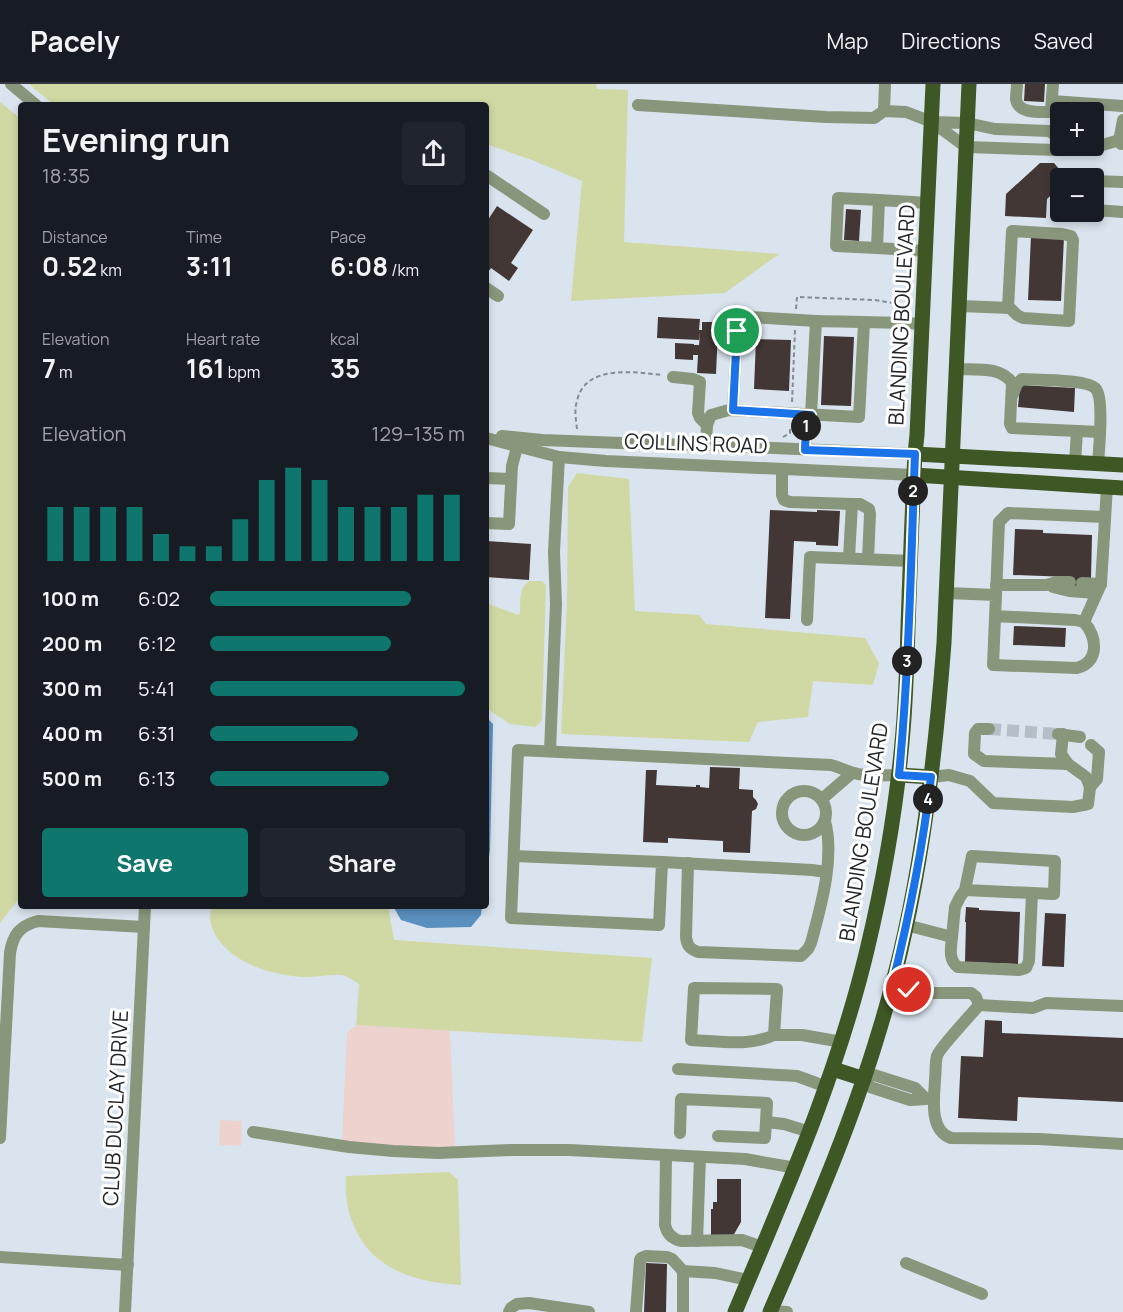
<!DOCTYPE html>
<meta charset="utf-8">
<style>
:root{--surface:#171b24;--page:#20242c;--text:#f1f3f6;--muted:#9ea1a6;--line:#363941;--accent:#0f766e}
body{margin:0;font-family:Manrope,sans-serif;background:var(--page);color:var(--text);height:100vh;display:flex;flex-direction:column;font-size:22px;white-space:nowrap}
*{box-sizing:border-box;margin:0}
p{font-size:20px;color:var(--muted)}
.icon{flex:none;width:33px;height:33px;fill:none;stroke:currentColor;stroke-width:2;stroke-linecap:round;stroke-linejoin:round}
.map{position:relative;flex:1;overflow:hidden}
.drawer{position:absolute;left:18px;top:18px;width:471px;height:807px;display:flex;flex-direction:column;background:var(--surface);border-radius:6px;box-shadow:0 3px 9px #0003}
.drawer>*{flex:none}
.tools{position:absolute;left:1050px;top:18px;display:grid;gap:12px}
.tools a{display:grid;place-items:center;width:54px;height:54px;border-radius:6px;background:var(--surface);box-shadow:0 3px 9px #0003;font-size:30px}
.pin{position:absolute;display:grid;place-items:center;width:51px;height:51px;color:#fff;margin:-26px;border:3px solid #fff;border-radius:50%;box-shadow:0 2px 6px #0007}
.km{position:absolute;width:30px;height:30px;margin:-15px;border-radius:50%;background:#222;color:#fff;font-size:16px;line-height:30px;text-align:center}
.round{display:grid;place-items:center;flex:none;width:63px;height:63px;border-radius:6px;background:var(--page)}
.summary{display:flex;align-items:center;justify-content:space-between;height:102px;padding:0 24px}
h1{font-size:33px;font-weight:700;line-height:45px}
.figures{display:grid;grid-template-columns:repeat(3,1fr);gap:9px;height:102px;padding:6px 24px}
.figures div{display:grid;align-content:center}
.figures b{font-size:26px;font-weight:700}
.figures small{font-size:16px;font-weight:400}
.figures p{font-size:16px}
.chart{height:168px;padding:12px 24px}
.chart p{display:flex;justify-content:space-between}
.chart svg{width:100%;height:108px;margin-top:6px;stroke:var(--accent);stroke-width:6}
.action{display:flex;gap:12px;margin-top:auto;padding:12px 24px}
.action a{flex:1;height:69px;border-radius:6px;background:var(--accent);color:#fff;font-size:24px;font-weight:700;line-height:69px;text-align:center}
.action a+a{background:var(--page);color:var(--text)}
ul{padding:0 24px;list-style:none;font-size:20px}
li{display:grid;grid-template-columns:96px 72px 1fr;align-items:center;height:45px}
li i{height:15px;border-radius:8px;background:var(--accent)}
header{display:flex;align-items:center;gap:36px;box-sizing:border-box;height:84px;padding:0 30px;background:var(--surface);border-bottom:2px solid var(--line)}
header strong{font-size:28px}
nav{display:flex;gap:33px;margin-inline-start:auto;font-size:21px}
.map>svg:first-child{display:block}
.industrial{fill:#edd2ce}
.green{fill:#d0d8a4}
.water{fill:#5a90c0}
.building{fill:#433736}
.lines{fill:none;stroke-linecap:round;stroke-linejoin:round}
.minor-tunnel{stroke:#b5bec7;stroke-width:12;stroke-dasharray:12 6;stroke-linecap:butt}
.path{stroke:#838a92;stroke-width:2;stroke-dasharray:4.5 3;stroke-linecap:butt}
.minor{stroke:#88967b;stroke-width:12}
.major{stroke:#3f5625;stroke-width:15}
.route-casing{stroke:#fff;stroke-width:12}
.route{stroke:#1a73e8;stroke-width:8}
.labels{text-anchor:middle;stroke-width:6;stroke-linejoin:round;paint-order:stroke}
.street-label{font-size:21px;fill:#23272b;stroke:#fff}
</style>
<header>
<strong>Pacely</strong>
<nav><a>Map</a><a>Directions</a><a>Saved</a></nav>
</header>
<div class="map">
<svg width="1123" height="1228" viewBox="0 0 1123 1228">
<rect width="100%" height="100%" fill="#dae4ee"/>
<g class="industrial">
<polygon points="356,941 450,946 455,1065 342,1058 347,949"/>
<polygon points="220,1036 242,1037 241,1062 219,1061"/>
</g>
<g class="green">
<polygon points="29,0 596,0 597,5 628,6 624,158 779,170 725,209 571,217 582,97 532,76 486,60 486,21 54,21"/>
<polygon points="0,18 21,35 21,812 0,839"/>
<polygon points="577,389 629,395 635,527 699,531 706,540 865,554 879,579 873,601 813,597 808,633 758,638 749,658 561,650 567,517 568,403"/>
<path d="M530 497H542L546 501 542 634 541 638 535 643 510 640 486 624V519L518 531 520 529C521 518 518 503 530 497Z"/>
<path d="M211 822H388L394 856 652 874 642 958 356 941 359 900C354 897 348 892 342 891 332 890 320 893 309 893 274 893 218 877 210 836 210 832 211 826 211 822Z"/>
<path d="M449 1088 458 1096 461 1201C418 1199 372 1186 354 1142 347 1126 345 1110 346 1092Z"/>
</g>
<g class="water">
<polygon points="486,633 493,640 490,766 486,794"/>
<polygon points="393,822 482,822 481,831 471,843 427,844 401,836"/>
</g>
<g class="building">
<polygon points="1025,0 1045,0 1044,18 1024,17"/>
<polygon points="1040,79 1054,79 1060,86 1060,103 1047,115 1046,134 1005,132 1006,110"/>
<polygon points="497,122 533,146 511,179 518,184 509,197 491,184 486,191 486,139"/>
<polygon points="846,125 861,126 859,157 844,156"/>
<polygon points="1031,152 1064,153 1061,217 1028,216"/>
<polygon points="658,233 700,235 699,246 702,246 702,238 715,238 715,246 718,246 716,290 697,289 698,271 693,271 693,276 675,275 675,259 694,260 694,261 699,261 700,248 699,256 657,254"/>
<polygon points="824,252 854,253 851,322 821,321"/>
<polygon points="756,255 791,256 789,307 754,305"/>
<polygon points="1020,301 1075,304 1074,328 1018,323"/>
<polygon points="770,426 817,428 817,426 840,427 838,462 816,461 816,458 794,457 790,535 765,534"/>
<polygon points="1015,445 1043,446 1043,449 1092,451 1091,494 1082,503 1069,502 1070,493 1013,491"/>
<polygon points="486,457 531,460 529,496 486,493"/>
<polygon points="1014,542 1066,544 1065,563 1013,561"/>
<polygon points="710,683 740,684 739,705 753,706 753,713 756,716 758,720 756,725 752,727 750,769 723,768 723,757 668,754 668,759 643,758 646,686 657,686 656,701 696,703 696,701 700,701 700,703 709,704"/>
<polygon points="966,823 979,824 979,826 1020,828 1018,880 965,878 966,838 965,838"/>
<polygon points="1045,829 1066,830 1064,883 1042,882"/>
<polygon points="985,936 1002,937 1002,949 1123,954 1123,1018 1018,1013 1017,1037 958,1034 961,972 983,973"/>
<polygon points="717,1095 741,1095 741,1138 733,1152 711,1152 711,1125 713,1125 713,1118 717,1118"/>
<polygon points="646,1179 667,1180 666,1228 644,1228"/>
</g>
<g class="lines">
<polyline class="minor-tunnel" points="989,645 1058,650"/>
<g class="path">
<polyline points="796,225 797,213 875,216 899,220"/>
<polyline points="792,318 795,246"/>
<path d="M577 345C576 336 574 326 577 317 585 280 634 288 662 291"/>
<polyline points="783,353 790,349 790,342"/>
</g>
<g class="minor">
<polyline points="11,0 36,21"/>
<path d="M1017 0C1017 5 1016 10 1016 15 1018 30 1039 28 1051 28"/>
<polyline points="1052,17 1123,22"/>
<polyline points="638,21 826,33 874,34 884,27 906,28 932,38"/>
<polyline points="1051,26 1053,0"/>
<polyline points="884,27 885,0"/>
<polyline points="1060,54 1049,47 995,45 967,39 932,38 966,63 1057,66 1079,65 1074,62"/>
<polyline points="1121,60 1119,57 1123,36"/>
<polyline points="1079,65 1099,62 1123,55"/>
<polyline points="486,91 544,130"/>
<polyline points="1094,97 1123,98"/>
<path d="M1060 112C1057 115 1056 121 1060 124"/>
<polyline points="1094,126 1123,128"/>
<polyline points="877,164 836,162 838,114 879,116"/>
<polyline points="926,167 877,164 879,116 929,119"/>
<polyline points="486,204 498,212"/>
<polyline points="960,222 1010,224 1017,231 1023,234 1069,237 1073,156 1071,152 1062,150 1012,147 1008,224"/>
<path d="M957 285C975 286 1001 282 1012 299L1010 340 1012 344 1100 348"/>
<polyline points="673,293 693,295 700,298 698,329 700,334 707,341 706,361"/>
<path d="M1013 310 1017 300 1022 295C1036 296 1089 295 1096 305 1104 315 1099 365 1098 380"/>
<path d="M733 326 737 247C739 239 742 236 750 233L816 237"/>
<polyline points="707,341 711,331 729,326 859,333 864,239"/>
<polyline points="502,352 542,356 647,360 706,361 915,370"/>
<polyline points="486,354 559,373 606,377 914,391"/>
<path d="M805 366 806 339 811 331 816 237C852 238 887 238 923 240"/>
<polyline points="1075,379 1077,347"/>
<polyline points="782,385 782,411 784,416 790,418 852,420"/>
<polyline points="486,394 511,395"/>
<polyline points="486,439 509,440 512,382 517,363"/>
<polyline points="849,474 852,420 860,420 869,425 870,430 868,475"/>
<polyline points="1082,499 1101,500"/>
<polyline points="996,501 1046,501 1057,498 1070,498"/>
<polyline points="1053,503 1069,507 1096,509"/>
<path d="M947 509 996 511 993 581 1077 584C1100 578 1097 553 1084 538L1075 536 995 532"/>
<polyline points="996,511 999,438 1008,429 1105,433"/>
<polyline points="807,536 810,473 911,477"/>
<polyline points="1084,538 1101,500 1107,403"/>
<polyline points="989,645 978,645 975,649 974,670 984,677 1068,680"/>
<polyline points="1058,650 1080,653"/>
<polyline points="550,667 556,520 554,468 559,373"/>
<polyline points="931,693 949,691 970,697 993,719 1073,723 1088,720 1090,703 1086,693 1068,680 1061,670 1063,650"/>
<polyline points="1090,703 1097,695 1099,668 1091,661"/>
<circle cx="804" cy="729" r="22"/>
<polyline points="822,715 852,689"/>
<path d="M514 772 662 778 659 841 511 834 518 666 831 681C839 683 846 687 854 689 868 693 884 691 899 691"/>
<polyline points="662,778 812,786 826,788"/>
<path d="M688 779 686 853C687 862 690 865 698 868L801 872 808 865 811 859C821 822 835 774 825 737"/>
<polyline points="906,841 952,853 955,823 960,813 965,806 972,772 1055,777 1054,810 965,806"/>
<path d="M952 853C951 864 948 876 958 883L1019 886 1026 884 1029 877 1032 809"/>
<polyline points="892,902 919,909 971,909 976,913 979,921"/>
<path d="M979 921C972 930 939 964 937 972 935 979 936 988 935 996 934 1015 929 1046 951 1054L1039 1055 1123 1060"/>
<polyline points="979,921 1033,924 1046,919 1123,922"/>
<path d="M774 951C750 963 718 957 691 956L694 904 777 905 774 951H802L842 958"/>
<polyline points="678,985 797,992 827,1003"/>
<polygon points="874,991 915,1004 926,1015 910,1016 870,1003 864,995"/>
<polyline points="253,1048 349,1063 393,1067 438,1069 511,1066 569,1066 745,1075 796,1084"/>
<polyline points="680,1049 681,1015 767,1019 766,1038"/>
<polyline points="718,1052 765,1054 766,1038 784,1040 810,1048"/>
<path d="M0 1054 10 869C13 850 20 842 38 837L144 843"/>
<path d="M666 1071 665 1141C667 1150 672 1155 681 1157L742 1156 762 1163"/>
<polyline points="697,1157 700,1073"/>
<polyline points="0,1173 128,1181"/>
<polyline points="906,1179 982,1210"/>
<polyline points="683,1187 715,1189 748,1196"/>
<polyline points="771,1227 787,1228"/>
<polyline points="125,1228 145,822"/>
<polyline points="509,1228 511,1224 517,1220 529,1219 589,1228"/>
<polyline points="636,1228 640,1176 641,1174 646,1172 667,1173 672,1175 683,1187 683,1228"/>
</g>
<g class="major">
<polyline points="915,370 1123,381"/>
<polyline points="914,391 1123,404"/>
<polyline points="899,691 931,693"/>
<polyline points="833,985 864,995"/>
<path d="M735 1228C785 1109 837 992 867 866 884 795 897 720 903 647 906 612 907 577 908 543 910 485 912 428 915 370L917 351 933 0"/>
<path d="M770 1228C810 1135 851 1042 880 944 918 820 934 689 944 559L969 0"/>
</g>
</g>
<g class="lines">
<defs>
<path id="route" d="M737 247 733 326 811 331 806 339 805 366 915 370C911 477 909 585 899 691L931 693C923 763 909 833 892 902L909 906"/>
</defs>
<use href="#route" class="route-casing"/>
<use href="#route" class="route"/>
</g>
<g class="labels">
<g class="street-label">
<text transform="translate(902 231) rotate(-87)" y="7">BLANDING BOULEVARD</text>
<text transform="translate(696 360) rotate(2)" y="7">COLLINS ROAD</text>
<text transform="translate(864 748) rotate(-81)" y="7">BLANDING BOULEVARD</text>
<text transform="translate(116 1024) rotate(-87)" y="7">CLUB DUCLAY DRIVE</text>
</g>
</g>
</svg>
<div class="tools">
<a>+</a>
<a>−</a>
</div>
<div class="pin" style="left:737px;top:247px;background:#1e9e55"><svg class="icon" aria-label="arrive" viewBox="0 0 24 24"><path d="M6 21V4h12l-3 4 3 4H6"/></svg></div>
<div class="pin" style="left:909px;top:906px;background:#d93025"><svg class="icon" aria-label="check" viewBox="0 0 24 24"><path d="M5 12l5 5 9-10"/></svg></div>
<b class="km" style="left:806px;top:342px">1</b>
<b class="km" style="left:913px;top:407px">2</b>
<b class="km" style="left:907px;top:577px">3</b>
<b class="km" style="left:928px;top:715px">4</b>
<section class="drawer">
<div class="summary"><div><h1>Evening run</h1><p>18:35</p></div><a class="round"><svg class="icon" aria-label="share" viewBox="0 0 24 24"><path d="M12 15V3M7 8l5-5 5 5M5 13v7h14v-7"/></svg></a></div>
<div class="figures">
<div><p>Distance</p><b>0.52<small> km</small></b></div>
<div><p>Time</p><b>3:11</b></div>
<div><p>Pace</p><b>6:08<small> /km</small></b></div>
</div>
<div class="figures">
<div><p>Elevation</p><b>7<small> m</small></b></div>
<div><p>Heart rate</p><b>161<small> bpm</small></b></div>
<div><p>kcal</p><b>35</b></div>
</div>
<div class="chart"><p><span>Elevation</span>129–135 m</p>
<svg viewBox="0 0 160 44" preserveAspectRatio="none"><path d="M5 44V22M15 44V22M25 44V22M35 44V22M45 44V33M55 44V38M65 44V38M75 44V27M85 44V11M95 44V6M105 44V11M115 44V22M125 44V22M135 44V22M145 44V17M155 44V17"/></svg>
</div>
<ul>
<li><b>100 m</b>6:02<i style="width:79%"></i></li>
<li><b>200 m</b>6:12<i style="width:71%"></i></li>
<li><b>300 m</b>5:41<i style="width:100%"></i></li>
<li><b>400 m</b>6:31<i style="width:58%"></i></li>
<li><b>500 m</b>6:13<i style="width:70%"></i></li>
</ul>
<div class="action"><a>Save</a><a>Share</a></div>
</section>
</div>
